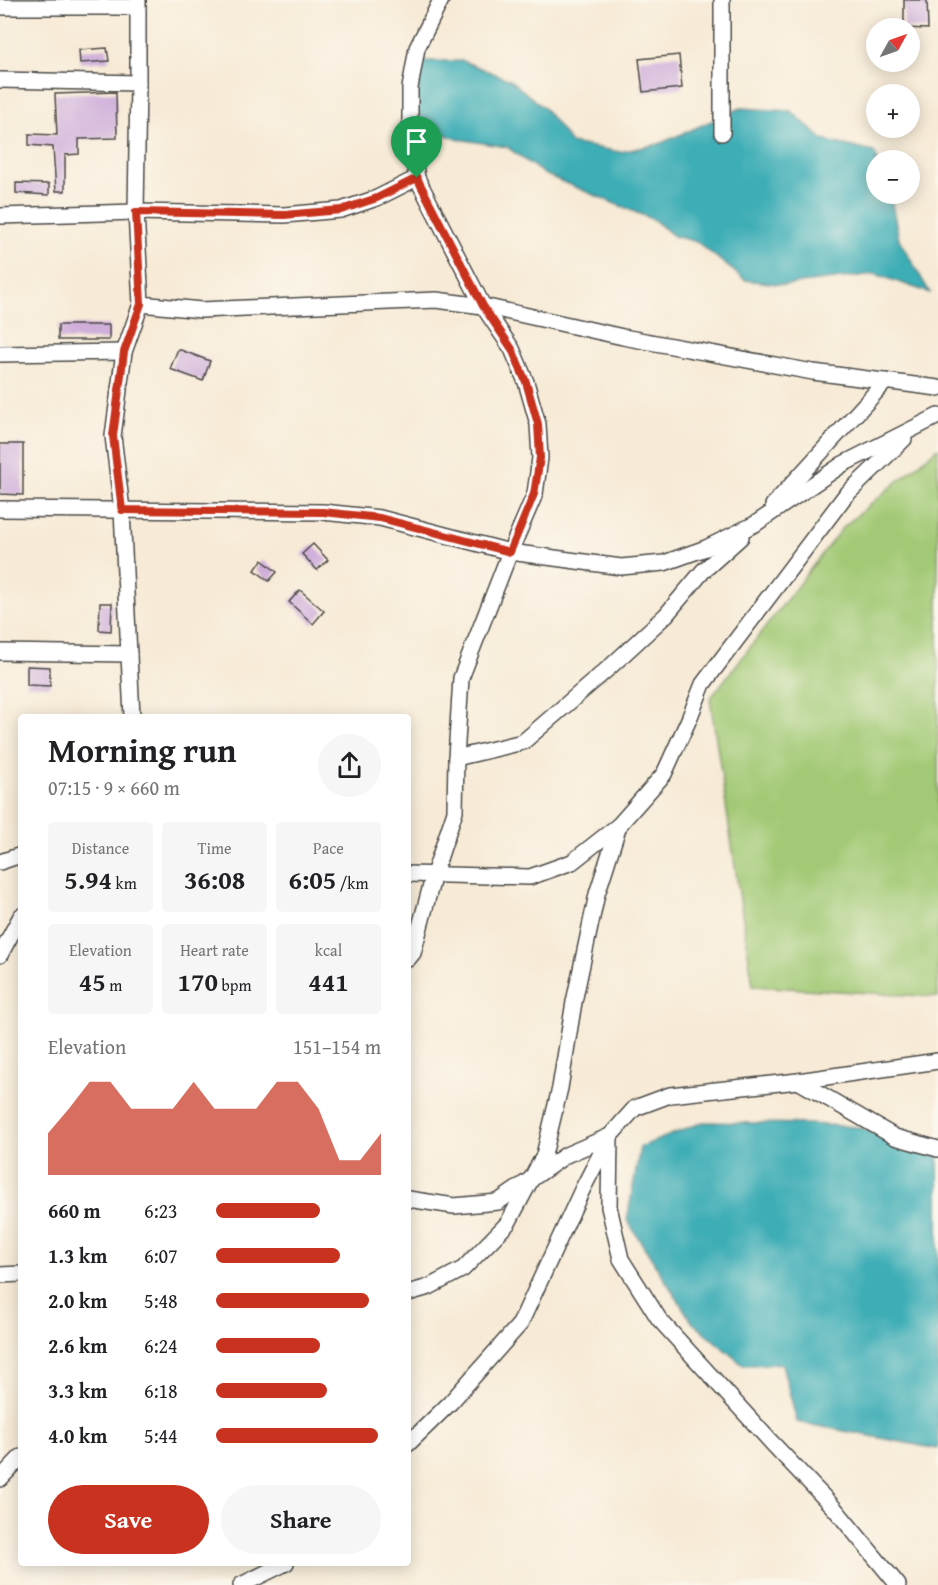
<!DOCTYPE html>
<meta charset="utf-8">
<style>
:root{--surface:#fff;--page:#f6f6f6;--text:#202124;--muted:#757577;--accent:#c8321e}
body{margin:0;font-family:"Gentium Book Plus",serif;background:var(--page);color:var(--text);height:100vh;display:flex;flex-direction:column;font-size:22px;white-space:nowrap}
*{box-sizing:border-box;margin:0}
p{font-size:20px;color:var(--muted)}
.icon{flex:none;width:33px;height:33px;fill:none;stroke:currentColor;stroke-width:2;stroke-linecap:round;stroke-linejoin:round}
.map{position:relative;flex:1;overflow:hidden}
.panel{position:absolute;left:18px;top:714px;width:393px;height:852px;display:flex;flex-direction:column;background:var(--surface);border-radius:6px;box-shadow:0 3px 15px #0003}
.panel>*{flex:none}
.needle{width:39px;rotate:50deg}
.controls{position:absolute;left:866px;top:18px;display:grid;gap:12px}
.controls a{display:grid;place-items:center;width:54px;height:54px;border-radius:50%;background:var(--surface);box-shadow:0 3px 15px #0003;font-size:30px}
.pin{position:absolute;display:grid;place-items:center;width:51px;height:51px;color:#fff;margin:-62px -26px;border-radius:50% 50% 50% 0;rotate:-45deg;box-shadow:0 0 6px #0007}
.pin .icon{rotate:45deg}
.round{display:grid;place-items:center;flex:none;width:63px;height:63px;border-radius:32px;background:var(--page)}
.head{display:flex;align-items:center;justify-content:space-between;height:102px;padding:0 30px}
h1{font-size:33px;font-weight:700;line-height:45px}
.stats{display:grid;grid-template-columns:repeat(3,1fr);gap:9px;height:102px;padding:6px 30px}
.stats div{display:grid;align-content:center;border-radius:6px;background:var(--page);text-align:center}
.stats b{font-size:26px;font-weight:700}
.stats small{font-size:16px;font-weight:400}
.stats p{font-size:16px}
.chart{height:168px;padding:12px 30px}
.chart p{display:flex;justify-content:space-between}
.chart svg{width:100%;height:108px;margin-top:6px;fill:var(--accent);opacity:.7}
.cta{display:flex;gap:12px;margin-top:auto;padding:12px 30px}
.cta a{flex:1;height:69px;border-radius:36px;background:var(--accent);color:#fff;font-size:24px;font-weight:700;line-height:69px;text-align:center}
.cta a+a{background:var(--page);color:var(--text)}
ul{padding:0 30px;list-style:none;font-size:20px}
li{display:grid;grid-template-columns:96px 72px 1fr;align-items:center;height:45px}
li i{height:15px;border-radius:8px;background:var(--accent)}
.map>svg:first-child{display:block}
.green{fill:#a2c974;stroke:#667a50;stroke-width:1.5}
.water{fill:#3cadb6;stroke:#346c70;stroke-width:1.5}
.building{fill:#cfaeda}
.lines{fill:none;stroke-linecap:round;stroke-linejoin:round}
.minor-casing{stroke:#4a4845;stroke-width:18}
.minor{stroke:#fff;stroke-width:15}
.route-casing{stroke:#fff;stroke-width:12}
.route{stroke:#c8321e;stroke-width:8}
</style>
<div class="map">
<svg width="938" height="1585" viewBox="0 0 938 1585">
<rect width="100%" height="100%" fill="#fbf7ec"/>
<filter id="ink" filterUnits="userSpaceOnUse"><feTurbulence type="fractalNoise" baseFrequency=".0167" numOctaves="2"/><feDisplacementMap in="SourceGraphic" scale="12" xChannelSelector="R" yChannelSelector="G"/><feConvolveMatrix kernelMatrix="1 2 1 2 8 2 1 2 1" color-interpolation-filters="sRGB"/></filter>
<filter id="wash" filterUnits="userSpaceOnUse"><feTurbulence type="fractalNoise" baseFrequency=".008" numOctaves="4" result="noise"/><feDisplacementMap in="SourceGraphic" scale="24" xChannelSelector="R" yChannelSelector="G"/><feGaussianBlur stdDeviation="1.35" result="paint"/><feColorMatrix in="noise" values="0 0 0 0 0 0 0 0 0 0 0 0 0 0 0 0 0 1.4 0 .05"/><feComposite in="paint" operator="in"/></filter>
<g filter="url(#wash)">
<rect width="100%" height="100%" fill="#f7ead6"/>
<polygon class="green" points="938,448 938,997 753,986 710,699 842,528"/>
<g class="water">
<polygon points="422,61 463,61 510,80 545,109 571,143 620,152 659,144 741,108 791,111 823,140 874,152 878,160 876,160 876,194 890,194 899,239 930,293 875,274 785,285 745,280 697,242 674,236 654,220 544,174 507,147 458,139 415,125 416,83"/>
<polygon points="703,1122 811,1124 858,1127 917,1148 938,1154 938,1449 797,1422 782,1364 743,1365 692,1322 627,1220 640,1147"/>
</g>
<g id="blocks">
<g class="building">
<polygon points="904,0 927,0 928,29 904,28"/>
<polygon points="107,48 109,61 80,63 79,50"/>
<polygon points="679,55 682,88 643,92 639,59"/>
<polygon points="116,92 117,138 79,139 79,154 65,155 65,191 56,191 53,147 29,145 29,134 57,135 55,94"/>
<polygon points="16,183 49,184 49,195 16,193"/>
<rect x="58" y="325" width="51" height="15"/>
<polygon points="178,349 210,361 203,381 170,369"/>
<polygon points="0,444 23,444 23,495 0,494"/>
<polygon points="313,544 328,560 317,570 302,554"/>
<polygon points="262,560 277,572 269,581 255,570"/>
<polygon points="300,590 324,611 313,624 289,602"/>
<polygon points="100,603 112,603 111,631 99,630"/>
<polygon points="27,666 50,667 50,686 27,685"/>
</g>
</g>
</g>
<g filter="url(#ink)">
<use href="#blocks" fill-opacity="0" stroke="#4a4845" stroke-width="1.5"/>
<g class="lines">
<defs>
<g id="minor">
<polyline points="0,7 138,7"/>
<polyline points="0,80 138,83"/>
<polyline points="722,133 722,0"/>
<polyline points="0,216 136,212 284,215 341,210 377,198 417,178"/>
<polyline points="141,304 201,310 436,300 483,306 623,337 813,372 938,388"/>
<polyline points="0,354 124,352"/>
<polyline points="773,505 886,381"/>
<polyline points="0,509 323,512 380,518 510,552 621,567 664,563 706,548 755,524 843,464 938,416"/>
<polyline points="0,652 129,654"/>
<polyline points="132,717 122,510 113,436 124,352 141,304 136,212 138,83 138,0"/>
<polyline points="456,758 523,742 611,666 666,615 703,571 741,537"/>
<polyline points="0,862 21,855"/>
<polyline points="408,874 530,877 572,862 619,825 664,774 689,719 703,684 845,496 904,439"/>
<polyline points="0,955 21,916"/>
<polyline points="408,959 413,953 434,874 455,811 456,758 461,678 510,552 535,494 540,458 538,424 526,382 512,349 483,306 417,178 410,131 410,88 417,48 441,0"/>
<polyline points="798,1081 895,1137 938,1149"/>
<polyline points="408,1199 454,1206 498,1202 566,1155 610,1136 609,1207 621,1259 659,1319 772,1443 835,1509 898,1585"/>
<polyline points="0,1275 21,1274"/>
<polyline points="408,1293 429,1287 463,1269 508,1223 544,1155 560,1088 574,1002 597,894 619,825"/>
<polyline points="408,1444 450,1403 520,1324 582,1190 610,1136 635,1108 670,1095 798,1081 938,1061"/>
<polyline points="0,1479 21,1457"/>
<polyline points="241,1585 286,1563"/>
</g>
</defs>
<use href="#minor" class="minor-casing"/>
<use href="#minor" class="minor"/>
</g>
</g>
<g class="lines" filter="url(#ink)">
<defs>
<polygon id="route" points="417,178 483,306 512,349 526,382 538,424 540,458 534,494 510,552 380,518 323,512 122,510 113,436 124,352 141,304 136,212 284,215 341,210 377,198"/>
</defs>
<use href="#route" class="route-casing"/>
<use href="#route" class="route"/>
</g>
</svg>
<div class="controls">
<a><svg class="needle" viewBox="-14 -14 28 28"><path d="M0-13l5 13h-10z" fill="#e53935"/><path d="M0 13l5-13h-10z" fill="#757577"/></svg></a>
<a>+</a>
<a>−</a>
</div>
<div class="pin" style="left:417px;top:178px;background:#1e9e55"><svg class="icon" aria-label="arrive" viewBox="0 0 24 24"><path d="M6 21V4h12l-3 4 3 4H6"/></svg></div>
<section class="panel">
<div class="head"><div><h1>Morning run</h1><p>07:15 · 9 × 660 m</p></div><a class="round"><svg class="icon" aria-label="share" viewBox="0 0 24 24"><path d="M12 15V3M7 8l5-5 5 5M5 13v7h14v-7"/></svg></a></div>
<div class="stats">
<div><p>Distance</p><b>5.94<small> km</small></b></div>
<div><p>Time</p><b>36:08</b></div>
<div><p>Pace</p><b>6:05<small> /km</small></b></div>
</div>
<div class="stats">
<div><p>Elevation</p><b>45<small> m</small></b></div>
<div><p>Heart rate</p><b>170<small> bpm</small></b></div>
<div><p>kcal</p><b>441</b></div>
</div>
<div class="chart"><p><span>Elevation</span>151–154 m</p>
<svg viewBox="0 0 160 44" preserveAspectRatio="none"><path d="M0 44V27L10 17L20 6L30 6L40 17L50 17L60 17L70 6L80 17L90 17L100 17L110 6L120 6L130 17L140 38L150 38L160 27V44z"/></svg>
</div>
<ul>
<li><b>660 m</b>6:23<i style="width:63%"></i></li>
<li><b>1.3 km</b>6:07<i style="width:75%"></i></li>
<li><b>2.0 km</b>5:48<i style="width:93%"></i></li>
<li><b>2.6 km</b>6:24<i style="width:63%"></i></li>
<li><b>3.3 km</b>6:18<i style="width:67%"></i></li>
<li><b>4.0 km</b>5:44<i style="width:98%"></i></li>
</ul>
<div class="cta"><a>Save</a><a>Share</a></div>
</section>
</div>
